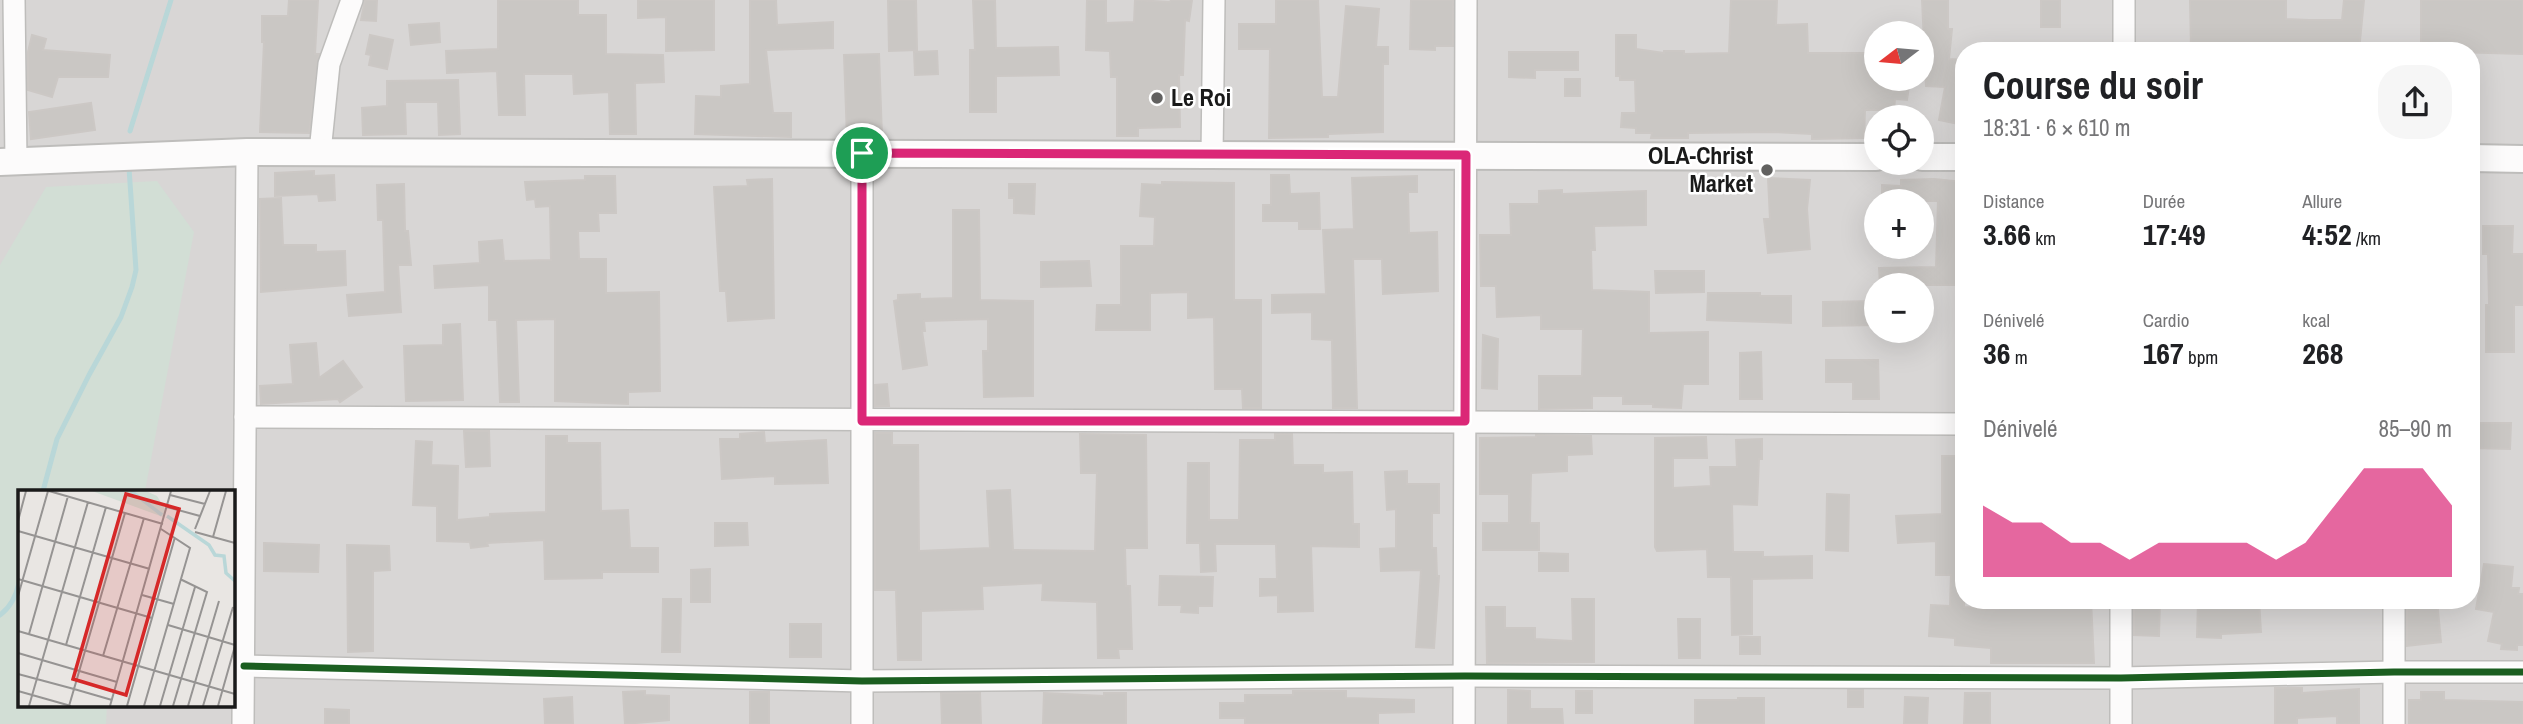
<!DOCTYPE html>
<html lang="fr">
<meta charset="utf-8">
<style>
:root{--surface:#fff;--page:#f6f6f6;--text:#202124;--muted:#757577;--accent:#db2777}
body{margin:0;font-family:"Archivo Narrow",sans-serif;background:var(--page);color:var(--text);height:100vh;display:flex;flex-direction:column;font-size:26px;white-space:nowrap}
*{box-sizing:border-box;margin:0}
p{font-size:23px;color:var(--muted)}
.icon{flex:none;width:38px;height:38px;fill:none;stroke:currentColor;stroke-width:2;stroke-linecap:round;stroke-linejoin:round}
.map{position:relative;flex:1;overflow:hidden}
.sheet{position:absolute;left:1955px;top:42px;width:525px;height:567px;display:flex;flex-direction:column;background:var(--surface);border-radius:28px;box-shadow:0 7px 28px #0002}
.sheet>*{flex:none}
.needle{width:46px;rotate:254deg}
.fabs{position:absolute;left:1864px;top:21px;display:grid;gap:14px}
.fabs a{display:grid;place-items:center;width:70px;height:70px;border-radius:50%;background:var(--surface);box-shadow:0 7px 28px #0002;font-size:35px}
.pin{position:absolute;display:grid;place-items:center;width:60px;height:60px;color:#fff;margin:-30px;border:4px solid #fff;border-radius:50%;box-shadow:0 2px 7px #0007}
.round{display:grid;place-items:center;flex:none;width:74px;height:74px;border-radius:28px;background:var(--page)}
.headline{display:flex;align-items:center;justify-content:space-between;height:119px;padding:0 28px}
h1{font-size:38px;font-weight:700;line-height:52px}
.metrics{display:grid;grid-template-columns:repeat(3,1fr);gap:10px;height:119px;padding:7px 28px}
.metrics div{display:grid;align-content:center}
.metrics b{font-size:30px;font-weight:700}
.metrics small{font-size:19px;font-weight:400}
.metrics p{font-size:19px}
.chart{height:196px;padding:14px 28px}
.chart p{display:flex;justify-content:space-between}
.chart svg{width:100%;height:126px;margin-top:7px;fill:var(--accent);opacity:.7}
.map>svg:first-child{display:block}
.residential{fill:#d8d6d5;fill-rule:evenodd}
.wetland{fill:#d2ded5}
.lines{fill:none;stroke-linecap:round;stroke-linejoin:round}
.stream{stroke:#b9d7d8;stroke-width:5}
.building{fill:#cac7c4;stroke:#ccc8c5;stroke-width:2}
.minor-casing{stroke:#bebdbb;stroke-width:24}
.tertiary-casing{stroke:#bebdbb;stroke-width:30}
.minor{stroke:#fcfbfb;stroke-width:21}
.tertiary{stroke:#fcfbfb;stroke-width:26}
.cycleway-casing{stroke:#fff;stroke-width:11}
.cycleway{stroke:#1b5e20;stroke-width:7}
.route-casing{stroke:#fff;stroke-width:14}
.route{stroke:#db2777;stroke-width:9}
.poi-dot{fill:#626160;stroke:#fff;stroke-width:2.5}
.labels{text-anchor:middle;stroke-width:5;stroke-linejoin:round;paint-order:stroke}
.poi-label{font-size:24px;font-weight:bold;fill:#1a1a1a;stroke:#fff;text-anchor:start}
.inset-river{fill:none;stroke:#b9d7d8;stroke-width:3.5}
.inset-road{fill:none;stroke:#969493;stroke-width:2}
.view{fill:#d62828;fill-opacity:0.15;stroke:#d62828;stroke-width:3.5}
.inset-edge{fill:none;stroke:#1a1a1a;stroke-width:3.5}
</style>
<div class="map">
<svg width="2523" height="724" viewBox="0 0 2523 724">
<rect width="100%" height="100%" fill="#e9e6e3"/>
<path class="residential" d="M0 0H2523V724H0ZM1876 33H1922V79H1876ZM1964 51H2471V600H1964ZM1876 117H1922V163H1876ZM1876 201H1922V247H1876ZM1876 285H1922V331H1876ZM19 491H233V705H19Z"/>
<polygon class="wetland" points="157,181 194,232 145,491 19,491 19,705 107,705 106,724 0,724 0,265 46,187"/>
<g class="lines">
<g class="stream">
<polyline points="130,131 171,0"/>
<polyline points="43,491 57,439 89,375 121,317 132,287 136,270 129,168"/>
<path d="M0 615C11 607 16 596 19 583"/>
</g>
</g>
<g class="building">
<polygon points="289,0 318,0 315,54 319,54 309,133 260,132 264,42 262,42 262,16 288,16"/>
<polygon points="365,0 377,0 376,21 361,20"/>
<polygon points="498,0 578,0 578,15 606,15 606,54 663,55 664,82 635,83 636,134 610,134 609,92 574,94 573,74 524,74 525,115 499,115 497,71 447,73 446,51 498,49"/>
<polygon points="638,0 714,0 714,50 666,51 666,17 638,18"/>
<polygon points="750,0 776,0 777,25 833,22 833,48 766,50 773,113 791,113 791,137 695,134 696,96 721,97 721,86 750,84"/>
<polygon points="888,0 916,0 917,50 889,51"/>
<polygon points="973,0 995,0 996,48 1058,47 1059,75 996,76 996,112 970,112 970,50 975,50"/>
<polygon points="1087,0 1106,0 1106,23 1134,22 1135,0 1170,2 1171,0 1192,0 1189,21 1185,20 1183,75 1179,75 1180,127 1138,128 1138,136 1117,136 1117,77 1111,77 1110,51 1086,50"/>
<polygon points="1276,0 1318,0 1322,97 1338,97 1346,6 1379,9 1376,47 1388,47 1388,64 1383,64 1383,132 1328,134 1328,137 1269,138 1270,49 1239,49 1239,24 1276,24"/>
<polygon points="1411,0 1453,0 1453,46 1435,46 1435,50 1410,49"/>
<polygon points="1731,0 1777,0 1776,25 1807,24 1808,53 1876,53 1876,79 1910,79 1907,100 1895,99 1894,110 1865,110 1864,138 1812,139 1812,134 1775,132 1688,133 1688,138 1651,138 1652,133 1636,133 1636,128 1621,127 1622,113 1636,113 1635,80 1620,80 1620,76 1616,76 1616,35 1636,35 1636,49 1664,53 1664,51 1684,51 1684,54 1729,53"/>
<polygon points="1922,0 1948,0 1948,29 1952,29 1949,59 1964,60 1964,98 1959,124 1939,120 1945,87 1926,86"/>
<rect x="2041" y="0" width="19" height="27"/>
<polygon points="2190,0 2286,0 2286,19 2309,20 2342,20 2344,0 2364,0 2359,51 2191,48"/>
<polygon points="2421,0 2523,0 2523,54 2421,51"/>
<polygon points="439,23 440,42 411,45 409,25"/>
<polygon points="32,35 46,39 43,50 110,55 108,77 58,77 52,97 28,90 28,52"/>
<polygon points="370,35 393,40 387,69 369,65 371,55 366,54"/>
<polygon points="937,51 938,74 915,75 914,52"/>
<polygon points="1509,52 1578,52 1578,70 1535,70 1535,78 1509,77"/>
<polygon points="879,54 882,136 847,138 844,55"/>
<rect x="1565" y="79" width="15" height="17"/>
<polygon points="458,80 460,134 439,135 438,102 405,102 406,134 363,135 362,108 387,106 387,81"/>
<polygon points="91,103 95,130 31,139 29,112"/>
<polygon points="314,171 314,176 334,175 335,200 319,201 318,194 275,196 275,173"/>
<polygon points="1271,175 1289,175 1290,194 1319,193 1320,229 1299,229 1299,221 1263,221 1263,205 1271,205"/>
<polygon points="585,176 615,176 616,213 598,213 599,231 578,231 579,259 606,259 606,293 659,292 660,391 628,392 628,404 555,401 555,319 516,320 519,402 500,402 497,320 489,320 489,285 435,288 434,266 480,263 479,242 502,240 504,261 551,260 550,206 536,207 535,199 527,200 525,182 585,180"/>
<polygon points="1417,176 1417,192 1408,192 1409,233 1437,232 1438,291 1383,294 1382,259 1353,259 1357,408 1333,408 1332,340 1312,339 1312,312 1272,313 1272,295 1326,294 1323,230 1354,229 1352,178"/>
<polygon points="1768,178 1810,180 1807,209 1810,249 1768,253 1764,219 1770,219"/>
<polygon points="772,179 774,318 728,321 726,291 720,291 714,187 748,186 747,180"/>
<polygon points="1934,179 1963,182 1964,285 1880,285 1879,268 1936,267 1938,201 1882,201 1882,185 1901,186 1901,180"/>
<polygon points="1162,182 1234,183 1234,300 1261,300 1261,408 1243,408 1242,389 1215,389 1214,317 1188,318 1188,292 1150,293 1150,330 1096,330 1097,305 1121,305 1121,246 1154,246 1155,217 1140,216 1142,184 1162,185"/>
<polygon points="404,184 405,231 408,231 411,265 398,265 401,312 349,316 347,295 385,292 383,220 378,220 377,185"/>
<polygon points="1009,184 1035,184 1034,214 1014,213 1014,198 1009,198"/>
<polygon points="1562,190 1562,194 1646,191 1646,225 1594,226 1595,250 1591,250 1592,290 1649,292 1649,333 1708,332 1708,384 1683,384 1681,408 1653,407 1653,404 1623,404 1623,396 1592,396 1592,408 1539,409 1539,376 1582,376 1583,329 1541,329 1541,315 1497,317 1496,286 1481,286 1480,235 1511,235 1510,204 1539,204 1539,191"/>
<polygon points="281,198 283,245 316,245 316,252 345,251 346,285 261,292 260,199"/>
<polygon points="953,210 979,210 980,300 1033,301 1033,396 984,397 983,351 988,351 988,319 924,321 925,331 922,331 927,365 903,369 894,301 898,300 898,295 920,294 920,299 953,298"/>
<polygon points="2483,226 2513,226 2512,254 2523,254 2523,305 2514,305 2514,352 2486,352 2486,305 2489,305 2488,254 2483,254"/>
<polygon points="1089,261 1091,286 1041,287 1041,262"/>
<polygon points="1655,271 1704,271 1704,292 1656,293"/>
<polygon points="1708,293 1760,293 1760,296 1791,296 1791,323 1707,320"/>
<polygon points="1876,301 1876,325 1823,326 1823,302"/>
<polygon points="460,324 463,400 406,401 404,346 443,345 443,325"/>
<polygon points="1483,335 1498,339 1497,389 1482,388"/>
<polygon points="316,343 319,378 343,361 362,387 340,402 338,399 261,404 260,386 293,384 290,345"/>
<polygon points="1761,352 1762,399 1740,399 1740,353"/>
<polygon points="1826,360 1878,360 1879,399 1853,399 1853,382 1826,382"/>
<polygon points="887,384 889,406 875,406 875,385"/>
<polygon points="2471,423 2511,423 2510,449 2471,448"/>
<polygon points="464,431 489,431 490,466 466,467"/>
<polygon points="764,432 765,443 826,440 828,483 775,484 775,476 722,479 720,439 740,439 740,434"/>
<polygon points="875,433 892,433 892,445 918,445 919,551 990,548 987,491 1010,490 1013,550 1095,551 1097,473 1081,473 1080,434 1146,435 1147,548 1125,548 1126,586 1130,586 1132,649 1118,649 1119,658 1098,658 1097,602 1042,600 1043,583 982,586 983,609 921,611 921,660 898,660 896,590 875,590"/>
<polygon points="1275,434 1292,434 1293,465 1323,465 1323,473 1352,472 1353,524 1359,524 1359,547 1311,546 1313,611 1278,612 1278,595 1260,596 1260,579 1277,579 1276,544 1215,544 1216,571 1201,572 1200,543 1187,543 1188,463 1209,463 1209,520 1239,520 1240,440 1275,440"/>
<polygon points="1536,435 1591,436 1592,454 1567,455 1567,471 1531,473 1530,523 1539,523 1539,550 1483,550 1483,523 1509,523 1509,494 1480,494 1480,438 1536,437"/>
<polygon points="546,436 567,436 567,443 600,443 601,511 628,510 630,548 658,548 658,572 602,572 602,578 545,579 544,540 487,543 488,546 471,548 470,542 437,541 437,506 413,505 416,441 432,442 431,465 458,466 457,520 490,517 490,514 546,512"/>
<polygon points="1706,437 1707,458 1673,458 1673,488 1711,486 1710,467 1737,467 1736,440 1762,439 1762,459 1759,459 1757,505 1732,504 1733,552 1763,552 1763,557 1812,556 1812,578 1752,579 1752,634 1732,635 1731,577 1708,577 1707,549 1657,551 1655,547 1655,438"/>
<polygon points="1942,456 1964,456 1964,607 1998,609 1999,600 2020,600 2020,606 2091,600 2094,663 1991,663 1991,648 1955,645 1955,638 1929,636 1931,605 1950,606 1951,575 1936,575 1936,541 1898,543 1896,516 1942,514"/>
<polygon points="1407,471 1407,484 1439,484 1439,513 1432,513 1432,548 1436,548 1437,576 1439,576 1434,648 1416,647 1421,570 1381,571 1380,549 1396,548 1396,509 1387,510 1385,472"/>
<polygon points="1827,494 1849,495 1848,551 1826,550"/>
<polygon points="715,523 747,523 748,545 715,546"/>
<polygon points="264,543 319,545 318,572 264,571"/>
<polygon points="347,545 389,546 390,570 373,571 373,651 348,652"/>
<polygon points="1539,553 1568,554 1568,571 1539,571"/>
<polygon points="2484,564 2513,567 2511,588 2519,588 2518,594 2523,594 2523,645 2517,645 2517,650 2501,649 2502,644 2488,641 2494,612 2476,609"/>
<polygon points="710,569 710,602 691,602 691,570"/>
<polygon points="1160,576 1213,577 1212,606 1198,606 1198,613 1181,612 1182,605 1159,605"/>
<polygon points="663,599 681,599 680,652 662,652"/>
<polygon points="1572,599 1594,599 1594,662 1487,663 1486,607 1505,607 1505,628 1535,628 1535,639 1573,641"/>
<polygon points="2134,600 2160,600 2159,636 2134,635"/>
<polygon points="2198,600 2259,600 2261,632 2221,634 2221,638 2197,637"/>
<polygon points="2437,600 2441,642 2407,646 2407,601"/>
<polygon points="1678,619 1700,619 1700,658 1679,658"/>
<rect x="790" y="624" width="31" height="33"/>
<rect x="1740" y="637" width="20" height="17"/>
<polygon points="2275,688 2302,688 2302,693 2359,689 2359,723 2337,724 2337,716 2297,718 2297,724 2275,724"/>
<polygon points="1508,690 1530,691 1530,709 1562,709 1563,724 1508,724"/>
<rect x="1848" y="690" width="15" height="17"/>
<polygon points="645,691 645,695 669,696 669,720 625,724 623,692"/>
<polygon points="1293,691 1346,691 1346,698 1414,700 1414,712 1378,713 1378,724 1245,724 1245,718 1220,718 1220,703 1245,703 1245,695 1293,695"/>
<rect x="1576" y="691" width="16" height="22"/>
<rect x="750" y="692" width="19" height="32"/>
<polygon points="2421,692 2444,692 2444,700 2523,702 2523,724 2409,724 2409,700 2421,700"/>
<polygon points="941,693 980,693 981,724 942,724"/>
<polygon points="1044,693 1104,696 1104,693 1126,693 1126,724 1043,724"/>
<polygon points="1965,693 1990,693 1990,724 1964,724"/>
<polygon points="572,697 573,724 545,724 544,699"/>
<polygon points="1905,697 1928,698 1927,724 1904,724"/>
<polygon points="1738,698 1764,698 1764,724 1695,724 1695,700 1738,700"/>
<polygon points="325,709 349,710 349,724 325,724"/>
</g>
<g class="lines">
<defs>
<g id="minor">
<polyline points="14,0 16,161"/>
<polyline points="2124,51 2124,0"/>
<polyline points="320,152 329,64 352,0"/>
<polyline points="1212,155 1214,0"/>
<polyline points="245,417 1964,424"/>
<polyline points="244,666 862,681 1465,676 2121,678 2394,672 2523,672"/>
<polyline points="243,724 247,152"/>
<polyline points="862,724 862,153"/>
<polyline points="1464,724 1466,0"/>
<polyline points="2121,724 2121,600"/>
<polyline points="2394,724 2394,600"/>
</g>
<g id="tertiary">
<polyline points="1922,157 1964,157"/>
<polyline points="2471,158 2523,159"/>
<polyline points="0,162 247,152 1876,157"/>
</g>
</defs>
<use href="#minor" class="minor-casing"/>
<use href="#tertiary" class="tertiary-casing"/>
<use href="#minor" class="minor"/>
<use href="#tertiary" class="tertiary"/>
<defs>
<polyline id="cycleway" points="244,666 862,681 1465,676 2121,678 2394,672 2523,672"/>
</defs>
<use href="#cycleway" class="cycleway-casing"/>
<use href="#cycleway" class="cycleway"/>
</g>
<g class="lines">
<defs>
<polygon id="route" points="862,153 1466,155 1465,421 862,421"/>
</defs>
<use href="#route" class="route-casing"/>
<use href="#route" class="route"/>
</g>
<g class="poi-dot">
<circle cx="1157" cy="98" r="7"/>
<circle cx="1767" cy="170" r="7"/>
</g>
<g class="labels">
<g class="poi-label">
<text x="1171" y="106">Le Roi</text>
<text x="1753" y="164" text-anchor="end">OLA-Christ<tspan x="1753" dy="28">Market</tspan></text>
</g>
</g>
<g transform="translate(18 490)">
<rect width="217" height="217" fill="#e9e6e3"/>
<path d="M74 1H128L139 6 147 19 145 27Z" fill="#d2ded5"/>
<path class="inset-river" d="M113 1 144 25M149 26 191 55 197 65 206 66 208 83 217 91"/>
<path class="inset-road" d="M31 1 145 34M152 5 187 14M149 17 182 26M0 31 8 1M177 39 192 1M0 41 132 79M177 42 217 53M195 47 208 1M0 89 134 128M124 105 156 114M0 106 30 1M150 135 217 155M0 141 217 204M11 144 50 6M48 155 88 17M0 163 99 192M85 166 126 28M0 184 56 199 107 23M0 201 53 216M11 216 70 12M51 216 56 199 94 210M92 216 153 1M109 216 157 47M126 216 172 58 143 39M142 216 177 97M155 216 189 102 162 89M170 216 201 111M185 216 215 117M200 216 217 156"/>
<path class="view" d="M108 4 161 19 108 205 55 189Z"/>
<rect width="217" height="217" class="inset-edge"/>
</g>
</svg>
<div class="fabs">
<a><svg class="needle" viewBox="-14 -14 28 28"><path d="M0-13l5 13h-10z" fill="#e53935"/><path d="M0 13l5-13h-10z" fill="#757577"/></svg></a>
<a><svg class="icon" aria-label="locate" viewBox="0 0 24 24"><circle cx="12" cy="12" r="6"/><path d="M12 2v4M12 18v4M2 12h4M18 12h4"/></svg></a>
<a>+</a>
<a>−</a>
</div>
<div class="pin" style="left:862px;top:153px;background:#1e9e55"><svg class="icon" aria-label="arrive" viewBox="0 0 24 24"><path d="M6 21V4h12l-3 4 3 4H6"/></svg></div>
<section class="sheet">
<div class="headline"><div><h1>Course du soir</h1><p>18:31 · 6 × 610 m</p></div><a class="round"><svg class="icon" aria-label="share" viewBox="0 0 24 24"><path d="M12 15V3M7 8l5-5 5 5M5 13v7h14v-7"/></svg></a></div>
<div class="metrics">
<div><p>Distance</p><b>3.66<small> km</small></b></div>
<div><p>Durée</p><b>17:49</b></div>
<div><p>Allure</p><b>4:52<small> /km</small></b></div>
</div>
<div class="metrics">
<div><p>Dénivelé</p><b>36<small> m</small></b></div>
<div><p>Cardio</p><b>167<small> bpm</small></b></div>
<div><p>kcal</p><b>268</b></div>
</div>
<div class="chart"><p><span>Dénivelé</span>85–90 m</p>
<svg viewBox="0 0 160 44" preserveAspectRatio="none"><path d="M0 44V19L10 25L20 25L30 32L40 32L50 38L60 32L70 32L80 32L90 32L100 38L110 32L120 19L130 6L140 6L150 6L160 19V44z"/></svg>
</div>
</section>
</div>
